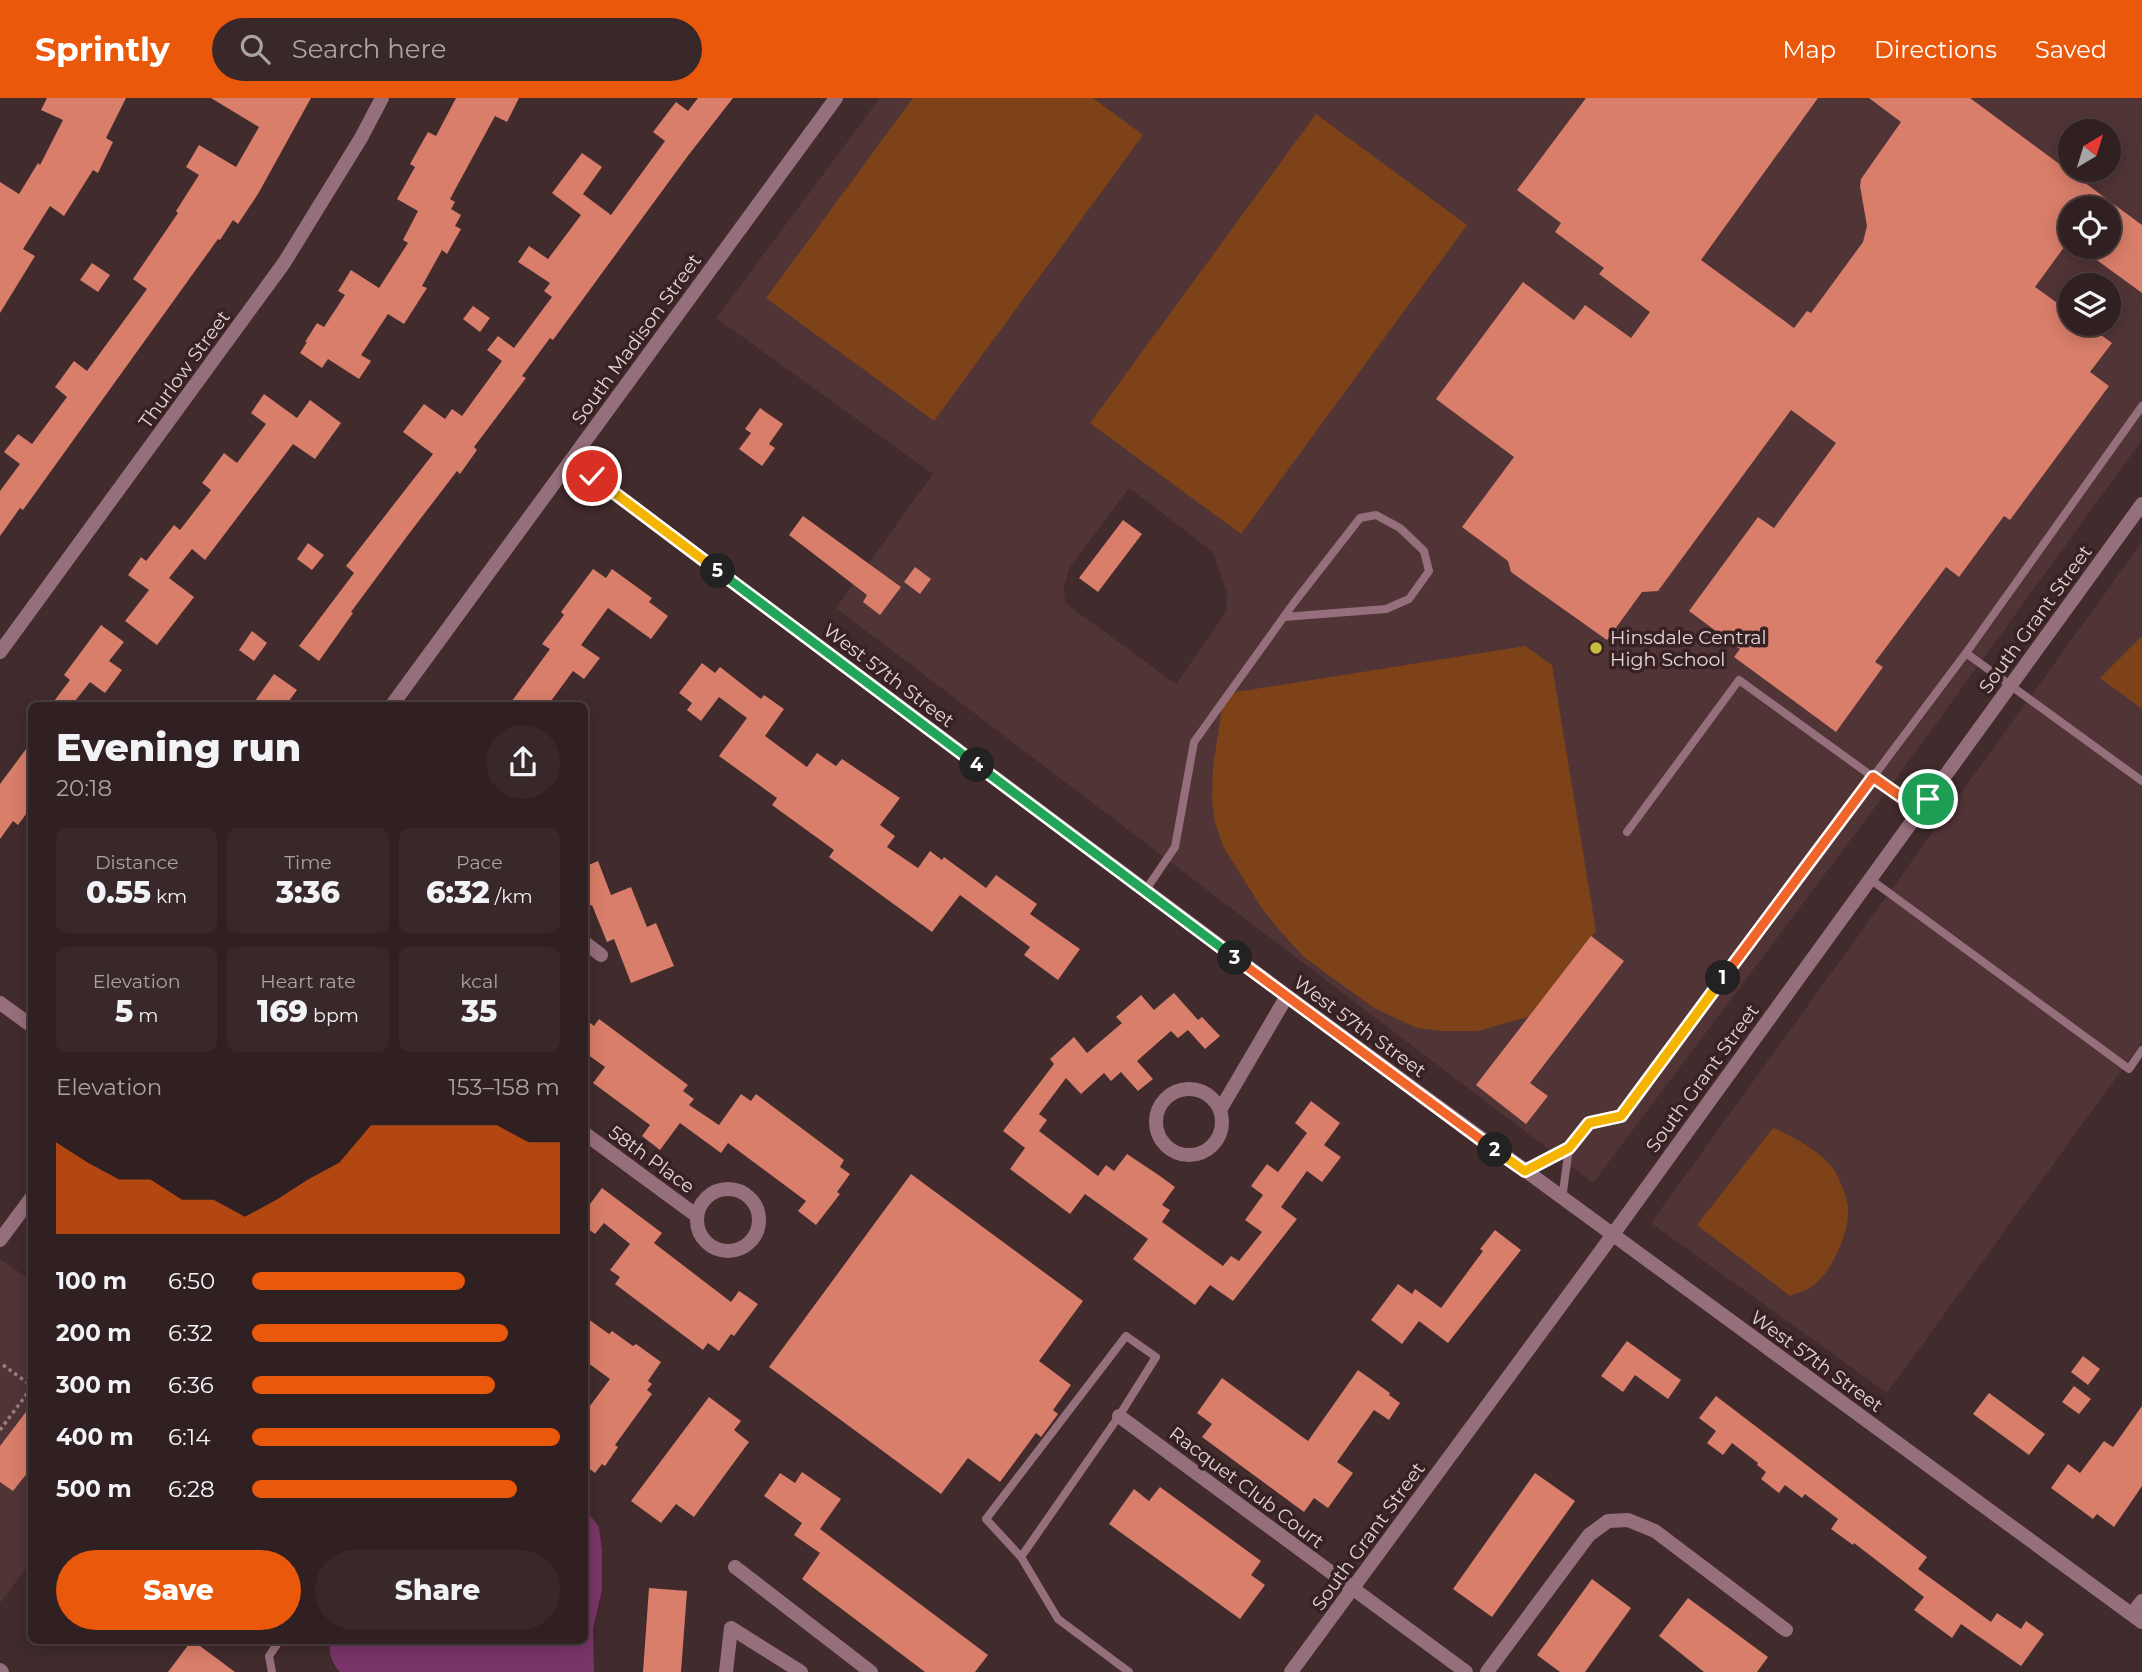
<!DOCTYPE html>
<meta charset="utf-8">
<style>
:root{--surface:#312021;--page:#39282a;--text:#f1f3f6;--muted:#a8a3a5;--line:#4c3e3f;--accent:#ea580c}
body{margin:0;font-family:Montserrat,sans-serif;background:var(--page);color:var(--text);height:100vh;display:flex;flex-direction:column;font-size:26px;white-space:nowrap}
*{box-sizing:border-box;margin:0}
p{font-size:23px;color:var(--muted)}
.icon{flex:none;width:38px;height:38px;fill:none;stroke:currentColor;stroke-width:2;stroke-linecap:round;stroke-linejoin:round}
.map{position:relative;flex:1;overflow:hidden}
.drawer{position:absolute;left:28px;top:604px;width:560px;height:942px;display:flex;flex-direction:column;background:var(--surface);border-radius:10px;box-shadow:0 4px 18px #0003,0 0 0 2px var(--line)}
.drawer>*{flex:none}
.needle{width:46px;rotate:38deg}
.buttons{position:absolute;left:2058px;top:21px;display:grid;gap:14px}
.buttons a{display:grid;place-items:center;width:63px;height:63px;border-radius:50%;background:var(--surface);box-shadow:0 4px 18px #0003,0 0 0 2px var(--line);font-size:35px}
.pin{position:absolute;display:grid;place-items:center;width:60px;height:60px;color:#fff;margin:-30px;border:4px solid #fff;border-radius:50%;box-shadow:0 2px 7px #0007}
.km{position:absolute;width:35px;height:35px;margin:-18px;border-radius:50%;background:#222;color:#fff;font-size:19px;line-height:35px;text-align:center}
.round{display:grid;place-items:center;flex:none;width:74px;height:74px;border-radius:37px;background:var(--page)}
.summary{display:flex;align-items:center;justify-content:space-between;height:119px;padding:0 28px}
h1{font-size:38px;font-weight:800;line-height:52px}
.stats{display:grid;grid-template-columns:repeat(3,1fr);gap:10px;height:119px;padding:7px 28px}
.stats div{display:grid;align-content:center;border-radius:10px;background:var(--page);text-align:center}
.stats b{font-size:30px;font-weight:800}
.stats small{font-size:19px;font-weight:400}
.stats p{font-size:19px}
.chart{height:196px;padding:14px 28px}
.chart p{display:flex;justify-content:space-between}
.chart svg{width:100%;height:126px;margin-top:7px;fill:var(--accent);opacity:.7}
.cta{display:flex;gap:14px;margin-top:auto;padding:14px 28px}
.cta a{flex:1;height:80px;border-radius:42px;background:var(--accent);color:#fff;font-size:28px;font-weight:800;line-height:80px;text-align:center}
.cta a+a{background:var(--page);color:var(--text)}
ul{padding:0 28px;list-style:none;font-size:23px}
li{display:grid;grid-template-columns:112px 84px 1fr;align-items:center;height:52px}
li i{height:18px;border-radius:9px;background:var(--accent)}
header{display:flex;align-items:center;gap:42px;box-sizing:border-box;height:98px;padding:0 35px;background:var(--accent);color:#fff}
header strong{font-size:33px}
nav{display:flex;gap:38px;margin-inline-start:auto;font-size:24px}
.search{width:490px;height:63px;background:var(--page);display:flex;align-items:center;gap:18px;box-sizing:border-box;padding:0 24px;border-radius:38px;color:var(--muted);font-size:26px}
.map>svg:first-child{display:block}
.built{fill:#513436;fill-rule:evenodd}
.green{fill:#7e4219}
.water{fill:#7a3568}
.building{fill:#d97e6a}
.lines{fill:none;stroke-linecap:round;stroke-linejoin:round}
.path{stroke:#948182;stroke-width:3.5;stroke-dasharray:3.5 3.5;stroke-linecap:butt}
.service{stroke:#966f7c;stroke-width:8}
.minor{stroke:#966f7c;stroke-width:14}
.tertiary{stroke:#966f7c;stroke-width:14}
.split-1-casing{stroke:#fff;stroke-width:14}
.split-2-casing{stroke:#fff;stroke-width:14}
.split-3-casing{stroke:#fff;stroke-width:14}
.split-4-casing{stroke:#fff;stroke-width:14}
.split-5-casing{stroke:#fff;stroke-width:14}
.split-6-casing{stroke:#fff;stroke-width:14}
.split-1{stroke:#f0652b;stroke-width:9}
.split-2{stroke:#f5b400;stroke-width:9}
.split-3{stroke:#f0652b;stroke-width:9}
.split-4{stroke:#22a559;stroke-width:9}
.split-5{stroke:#22a559;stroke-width:9}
.split-6{stroke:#f5b400;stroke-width:9}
.poi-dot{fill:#c2bd3f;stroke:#372123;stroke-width:2.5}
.labels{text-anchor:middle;stroke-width:7;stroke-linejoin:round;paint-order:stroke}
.street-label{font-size:19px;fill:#e4d5d5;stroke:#372123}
.poi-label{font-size:19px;fill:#e4d5d5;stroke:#372123;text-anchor:start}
</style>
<header>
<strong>Sprintly</strong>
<div class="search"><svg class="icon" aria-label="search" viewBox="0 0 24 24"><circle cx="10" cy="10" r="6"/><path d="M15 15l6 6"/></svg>Search here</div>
<nav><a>Map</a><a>Directions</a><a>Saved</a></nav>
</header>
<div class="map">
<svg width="2142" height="1574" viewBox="0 0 2142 1574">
<rect width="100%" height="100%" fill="#412b2c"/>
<g class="built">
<path d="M880 0H2142V342L1882 700 1593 1085 836 510 933 376 716 220ZM2070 33H2109V72H2070ZM2070 110H2109V149H2070ZM2070 187H2109V226H2070ZM1129 390 1213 454 1227 495 1226 514 1176 586 1065 505 1064 490 1069 471Z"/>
<polygon points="2142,444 2142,944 1887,1295 1651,1125"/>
<polygon points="0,1161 32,1183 31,1464 0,1505"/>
</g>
<g class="green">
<polygon points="913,0 1093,0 1143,37 934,323 766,200"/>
<polygon points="1316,16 1467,127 1241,436 1090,325"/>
<polygon points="2142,538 2142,611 2100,580"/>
<polygon points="1525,548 1552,567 1596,833 1531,918 1478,933 1442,933 1417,930 1374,910 1304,859 1281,834 1263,812 1224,750 1215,725 1212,703 1213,669 1224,596"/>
<path d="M1773 1030C1792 1038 1824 1055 1835 1073 1839 1081 1845 1094 1847 1103 1853 1127 1834 1171 1814 1187 1808 1192 1797 1195 1790 1198L1697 1127Z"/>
</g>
<path class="water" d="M585 1411 599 1429 602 1453V1492L593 1530 594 1574H340C332 1565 327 1554 332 1542H584Z"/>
<g class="building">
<polygon points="47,0 126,0 106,40 113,44 98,75 93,72 64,118 50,108 23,151 35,158 0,215 0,84 19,96 38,65 40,67 63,22 41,12"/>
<polygon points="211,0 311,0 258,96 238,126 233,122 220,142 218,141 23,412 20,410 0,438 0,393 20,366 4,354 18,336 32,346 67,299 55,289 74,263 87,273 147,191 133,181 178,115 176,113 199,77 186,69 199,47 236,69 259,29"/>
<polygon points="456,0 519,0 507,24 495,18 450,101 455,104 451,111 461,117 455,128 461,131 447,156 442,152 422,188 427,190 404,226 388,216 361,257 371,263 359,281 328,261 322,270 300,255 307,244 305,244 317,225 324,229 345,197 338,193 351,172 379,190 408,145 403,142 418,113 397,101 415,69 410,66 428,34 436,38"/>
<polygon points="698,0 733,0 687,59 553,242 550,240 522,278 526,280 474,349 477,352 460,376 457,373 408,437 351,514 353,515 319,563 299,548 354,475 346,468 433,356 403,334 424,306 445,321 452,311 462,318 502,263 487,252 498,238 514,250 552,199 544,193 550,185 518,164 529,148 548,161 581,117 552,95 582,55 602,69 583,96 611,117 665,43 653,34 676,4 688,13"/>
<polygon points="1586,0 1818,0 1701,162 1794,230 1807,213 1811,215 1863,144 1867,128 1860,88 1861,81 1901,24 1869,0 1970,0 2142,127 2142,195 2079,149 2109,149 2109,110 2070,110 2070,141 2035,189 2070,214 2070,226 2086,226 2112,245 2090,274 2109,288 2010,422 2004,418 1959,479 1946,469 1875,564 1883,569 1836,634 1734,559 1740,551 1689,513 1758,419 1774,430 1836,345 1791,312 1658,493 1642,494 1607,542 1511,474 1508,463 1462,429 1514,359 1436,301 1523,184 1574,222 1585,207 1631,240 1650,214 1599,176 1604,170 1555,134 1561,125 1517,92"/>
<polygon points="92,165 110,177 98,194 80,182"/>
<polygon points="473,208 490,220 480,234 463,221"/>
<polygon points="264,296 297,320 310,302 341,325 315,361 293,346 205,462 192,451 169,480 194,499 157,547 125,523 149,492 128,477 141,459 146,463 174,427 180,432 211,392 202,385 224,355 237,365 266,326 251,315"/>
<polygon points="760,310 783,326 769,346 775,350 762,368 739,351 751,335 745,331"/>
<polygon points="803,418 901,489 880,517 863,504 867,497 789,437"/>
<polygon points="1123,422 1142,436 1098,494 1079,480"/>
<polygon points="308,445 324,457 312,472 297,461"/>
<polygon points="915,469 931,481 920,496 904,484"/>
<polygon points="593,471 606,480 612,471 652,500 649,504 668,518 651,541 608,510 581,547 600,560 584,581 573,573 548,607 509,607 550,551 542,546 564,517 561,514"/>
<polygon points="101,527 124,544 109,563 122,572 105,595 90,584 72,607 51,607 70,582 64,577"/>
<polygon points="252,533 267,545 254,563 239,552"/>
<polygon points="702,565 715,575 720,569 761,601 764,597 784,611 765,638 807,669 817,655 836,668 842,661 900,700 880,727 895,738 887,749 918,770 930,753 942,762 944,759 986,790 996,777 1037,806 1030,816 1080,851 1058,882 1024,857 1030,849 960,797 932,834 829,759 834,752 772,707 777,700 719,658 747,620 719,599 701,623 687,612 692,605 679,595"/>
<polygon points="274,576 297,592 286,607 252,607"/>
<polygon points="32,643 32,708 18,727 13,723 0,741 0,686"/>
<polygon points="598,763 611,797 631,789 647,829 656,825 674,868 631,885 614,841 607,844 592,807 584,810 584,769"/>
<polygon points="1591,838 1624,863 1530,985 1548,998 1526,1026 1476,987"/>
<polygon points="1174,895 1198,922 1202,919 1220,938 1205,951 1188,932 1178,940 1171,933 1137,963 1153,981 1138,993 1121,974 1111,983 1104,975 1081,996 1066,980 1039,1016 1047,1022 1039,1033 1098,1078 1106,1067 1114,1073 1127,1056 1160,1078 1175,1089 1162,1107 1170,1112 1162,1124 1223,1168 1231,1158 1239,1163 1262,1134 1245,1122 1263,1097 1251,1088 1267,1066 1278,1074 1307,1035 1295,1025 1311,1003 1340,1025 1324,1047 1341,1059 1322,1084 1307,1073 1281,1109 1297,1121 1233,1203 1210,1187 1195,1207 1133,1161 1148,1141 1085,1096 1070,1116 1010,1071 1025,1050 1003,1033 1054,966 1050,961 1074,939 1087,955 1122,925 1116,919 1141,897 1154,912"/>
<polygon points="584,920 594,928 599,921 688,987 683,993 694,1001 689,1007 719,1027 741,996 751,1003 756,996 844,1062 840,1069 850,1076 837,1094 840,1096 816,1127 798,1113 806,1103 728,1045 721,1055 680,1025 660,1052 642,1038 650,1027 593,985 605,969 584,954"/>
<polygon points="911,1076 1083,1203 1039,1263 1071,1287 1053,1312 1058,1316 1041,1339 1036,1335 1000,1384 968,1360 941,1396 769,1269"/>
<polygon points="602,1090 662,1135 654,1145 731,1204 739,1193 758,1206 734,1238 731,1236 719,1253 708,1245 703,1252 615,1186 620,1179 610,1172 630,1146 604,1125 595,1136 584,1128 584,1114"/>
<polygon points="1495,1132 1521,1152 1448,1245 1419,1223 1402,1246 1371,1222 1398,1186 1412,1196 1415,1191 1441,1210 1483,1153 1480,1151"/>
<polygon points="584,1218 609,1236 612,1233 633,1248 636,1246 661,1264 648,1283 652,1286 647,1292 652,1296 615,1347 618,1349 605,1368 602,1366 595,1375 584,1367 584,1316 610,1281 584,1262"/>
<polygon points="1627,1243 1681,1282 1668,1301 1635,1277 1623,1294 1601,1278"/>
<polygon points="2083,1258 2100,1271 2088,1287 2071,1274"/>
<polygon points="1358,1272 1390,1295 1389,1297 1400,1305 1389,1322 1374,1312 1337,1364 1353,1375 1328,1410 1314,1400 1304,1414 1202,1339 1212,1326 1197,1315 1222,1280 1308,1343"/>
<polygon points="2074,1288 2091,1301 2079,1316 2062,1304"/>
<polygon points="1989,1295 2045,1336 2029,1357 1973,1316"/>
<polygon points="1716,1298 1927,1459 1918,1471 1991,1524 1997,1515 2021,1531 2026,1523 2044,1536 2021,1568 1961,1526 1952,1540 1914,1512 1924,1499 1854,1445 1853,1447 1831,1431 1838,1421 1805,1396 1802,1400 1785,1387 1779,1395 1761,1381 1766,1374 1757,1367 1758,1365 1732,1345 1723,1357 1707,1345 1716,1333 1699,1320"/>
<polygon points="709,1299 741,1323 734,1332 749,1344 694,1419 676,1406 661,1425 631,1403"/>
<polygon points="32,1306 32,1369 13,1393 0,1384 0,1348"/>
<polygon points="2142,1308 2142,1388 2114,1429 2097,1416 2093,1421 2051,1390 2068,1366 2080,1375 2104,1343 2113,1349"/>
<polygon points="802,1374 841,1401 820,1431 988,1557 975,1574 925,1574 802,1481 820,1455 794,1437 802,1425 764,1398 780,1375 795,1385"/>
<polygon points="1535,1375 1575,1403 1492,1519 1453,1491"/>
<polygon points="1160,1389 1261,1463 1251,1477 1265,1487 1240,1521 1109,1426 1134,1391 1149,1403"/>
<polygon points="1592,1481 1631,1510 1585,1574 1560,1574 1537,1557"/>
<polygon points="649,1490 687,1493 681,1574 643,1574"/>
<polygon points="1688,1500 1768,1559 1757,1574 1704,1574 1659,1538"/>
<polygon points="192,1542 235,1574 168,1574"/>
</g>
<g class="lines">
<g class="path">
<polyline points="3,1267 32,1288"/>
<polyline points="0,1332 32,1289"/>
</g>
<g class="service">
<polyline points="1966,555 2142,683"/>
<polyline points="1627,734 1739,582 1873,679 1966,555 2142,308"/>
<polyline points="1870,781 2129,971 2142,952"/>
<polyline points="1145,793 1175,749 1194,644 1293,506 1360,420 1376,417 1400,430 1424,453 1429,473 1409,501 1386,511 1284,519"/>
<polyline points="1569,1050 1589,1025 1621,1018 1873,679 1920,712"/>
<polyline points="1525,1073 1569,1050 1562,1101"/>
<polyline points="1021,1459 986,1421 1126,1238 1156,1259 1119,1318 1021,1459 1058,1521 1129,1574"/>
<polyline points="272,1574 269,1558 280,1542"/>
</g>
<g class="minor">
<polyline points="571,363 1287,898 2142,1524"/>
<polyline points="0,554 284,165 361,40 382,0"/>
<polyline points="584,844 601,857"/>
<polyline points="0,905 32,928"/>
<circle cx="1189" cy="1024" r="33"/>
<polyline points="1220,1012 1287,898"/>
<polyline points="584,1035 697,1118"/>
<circle cx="728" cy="1122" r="31"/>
<polyline points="1119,1318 1466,1574"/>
<polyline points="735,1469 871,1574"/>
<polyline points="2132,1516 2142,1503"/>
<polyline points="0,1572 2,1574"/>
<polyline points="726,1574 731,1530 801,1574"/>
<polyline points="1291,1574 1598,1157 2142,406"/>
<polyline points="1487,1574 1589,1437 1608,1423 1628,1422 1655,1433 1786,1532"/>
</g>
<g class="tertiary">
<polyline points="392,607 836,0"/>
<polyline points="0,1142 32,1099"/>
</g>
</g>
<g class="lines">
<defs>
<polyline id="split-1" points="1723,880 1873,679 1920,712 1928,701"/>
<polyline id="split-2" points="1495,1052 1525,1073 1569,1050 1589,1025 1621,1018 1723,880"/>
<polyline id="split-3" points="1235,860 1495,1052"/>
<polyline id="split-4" points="977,667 1235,860"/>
<polyline id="split-5" points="718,473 977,667"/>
<polyline id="split-6" points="592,378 718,473"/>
</defs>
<use href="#split-1" class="split-1-casing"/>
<use href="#split-2" class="split-2-casing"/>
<use href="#split-3" class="split-3-casing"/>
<use href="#split-4" class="split-4-casing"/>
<use href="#split-5" class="split-5-casing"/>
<use href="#split-6" class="split-6-casing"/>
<use href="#split-1" class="split-1"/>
<use href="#split-2" class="split-2"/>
<use href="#split-3" class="split-3"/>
<use href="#split-4" class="split-4"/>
<use href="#split-5" class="split-5"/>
<use href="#split-6" class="split-6"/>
</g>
<circle class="poi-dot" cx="1596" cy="550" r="7"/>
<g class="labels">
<g class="street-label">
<text transform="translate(636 241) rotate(-54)" y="7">South Madison Street</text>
<text transform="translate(184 271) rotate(-54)" y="7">Thurlow Street</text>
<text transform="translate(2035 521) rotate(-54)" y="7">South Grant Street</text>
<text transform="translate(889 577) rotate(37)" y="7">West 57th Street</text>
<text transform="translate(1360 928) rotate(36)" y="7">West 57th Street</text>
<text transform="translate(1702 980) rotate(-54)" y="7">South Grant Street</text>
<text transform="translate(652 1061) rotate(36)" y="7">58th Place</text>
<text transform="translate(1817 1263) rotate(36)" y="7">West 57th Street</text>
<text transform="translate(1247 1389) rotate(37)" y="7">Racquet Club Court</text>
<text transform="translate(1368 1438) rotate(-54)" y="7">South Grant Street</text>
</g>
<g class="poi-label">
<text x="1610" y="546">Hinsdale Central<tspan x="1610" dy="22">High School</tspan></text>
</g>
</g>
</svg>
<div class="buttons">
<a><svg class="needle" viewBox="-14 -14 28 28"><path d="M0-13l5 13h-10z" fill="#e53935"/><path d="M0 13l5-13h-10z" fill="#a8a3a5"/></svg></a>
<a><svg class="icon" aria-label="locate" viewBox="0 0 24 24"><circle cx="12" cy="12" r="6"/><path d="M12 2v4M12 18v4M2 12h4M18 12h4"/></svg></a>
<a><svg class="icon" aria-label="layers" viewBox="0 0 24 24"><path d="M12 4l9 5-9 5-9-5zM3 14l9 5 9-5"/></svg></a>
</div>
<div class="pin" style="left:1928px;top:701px;background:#1e9e55"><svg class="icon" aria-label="arrive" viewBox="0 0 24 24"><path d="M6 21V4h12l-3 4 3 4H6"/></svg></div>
<div class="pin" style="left:592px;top:378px;background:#d93025"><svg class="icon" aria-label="check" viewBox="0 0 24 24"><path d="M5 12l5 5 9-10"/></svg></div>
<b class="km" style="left:1723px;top:880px">1</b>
<b class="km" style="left:1495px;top:1052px">2</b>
<b class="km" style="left:1235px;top:860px">3</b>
<b class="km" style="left:977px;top:667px">4</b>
<b class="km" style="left:718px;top:473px">5</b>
<section class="drawer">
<div class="summary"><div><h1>Evening run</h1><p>20:18</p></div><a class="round"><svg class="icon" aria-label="share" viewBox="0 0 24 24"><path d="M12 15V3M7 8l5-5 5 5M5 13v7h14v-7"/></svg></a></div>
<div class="stats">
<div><p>Distance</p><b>0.55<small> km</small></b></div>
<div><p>Time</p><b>3:36</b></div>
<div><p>Pace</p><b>6:32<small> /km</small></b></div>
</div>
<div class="stats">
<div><p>Elevation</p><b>5<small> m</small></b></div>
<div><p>Heart rate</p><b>169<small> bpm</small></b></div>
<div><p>kcal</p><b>35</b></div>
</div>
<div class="chart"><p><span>Elevation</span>153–158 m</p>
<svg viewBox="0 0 160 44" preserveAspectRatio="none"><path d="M0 44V12L10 19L20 25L30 25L40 32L50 32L60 38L70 32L80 25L90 19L100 6L110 6L120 6L130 6L140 6L150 12L160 12V44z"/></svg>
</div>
<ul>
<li><b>100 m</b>6:50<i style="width:69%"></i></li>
<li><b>200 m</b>6:32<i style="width:83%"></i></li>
<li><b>300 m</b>6:36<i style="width:79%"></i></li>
<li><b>400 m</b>6:14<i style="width:100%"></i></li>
<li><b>500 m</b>6:28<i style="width:86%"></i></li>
</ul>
<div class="cta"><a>Save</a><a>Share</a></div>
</section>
</div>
